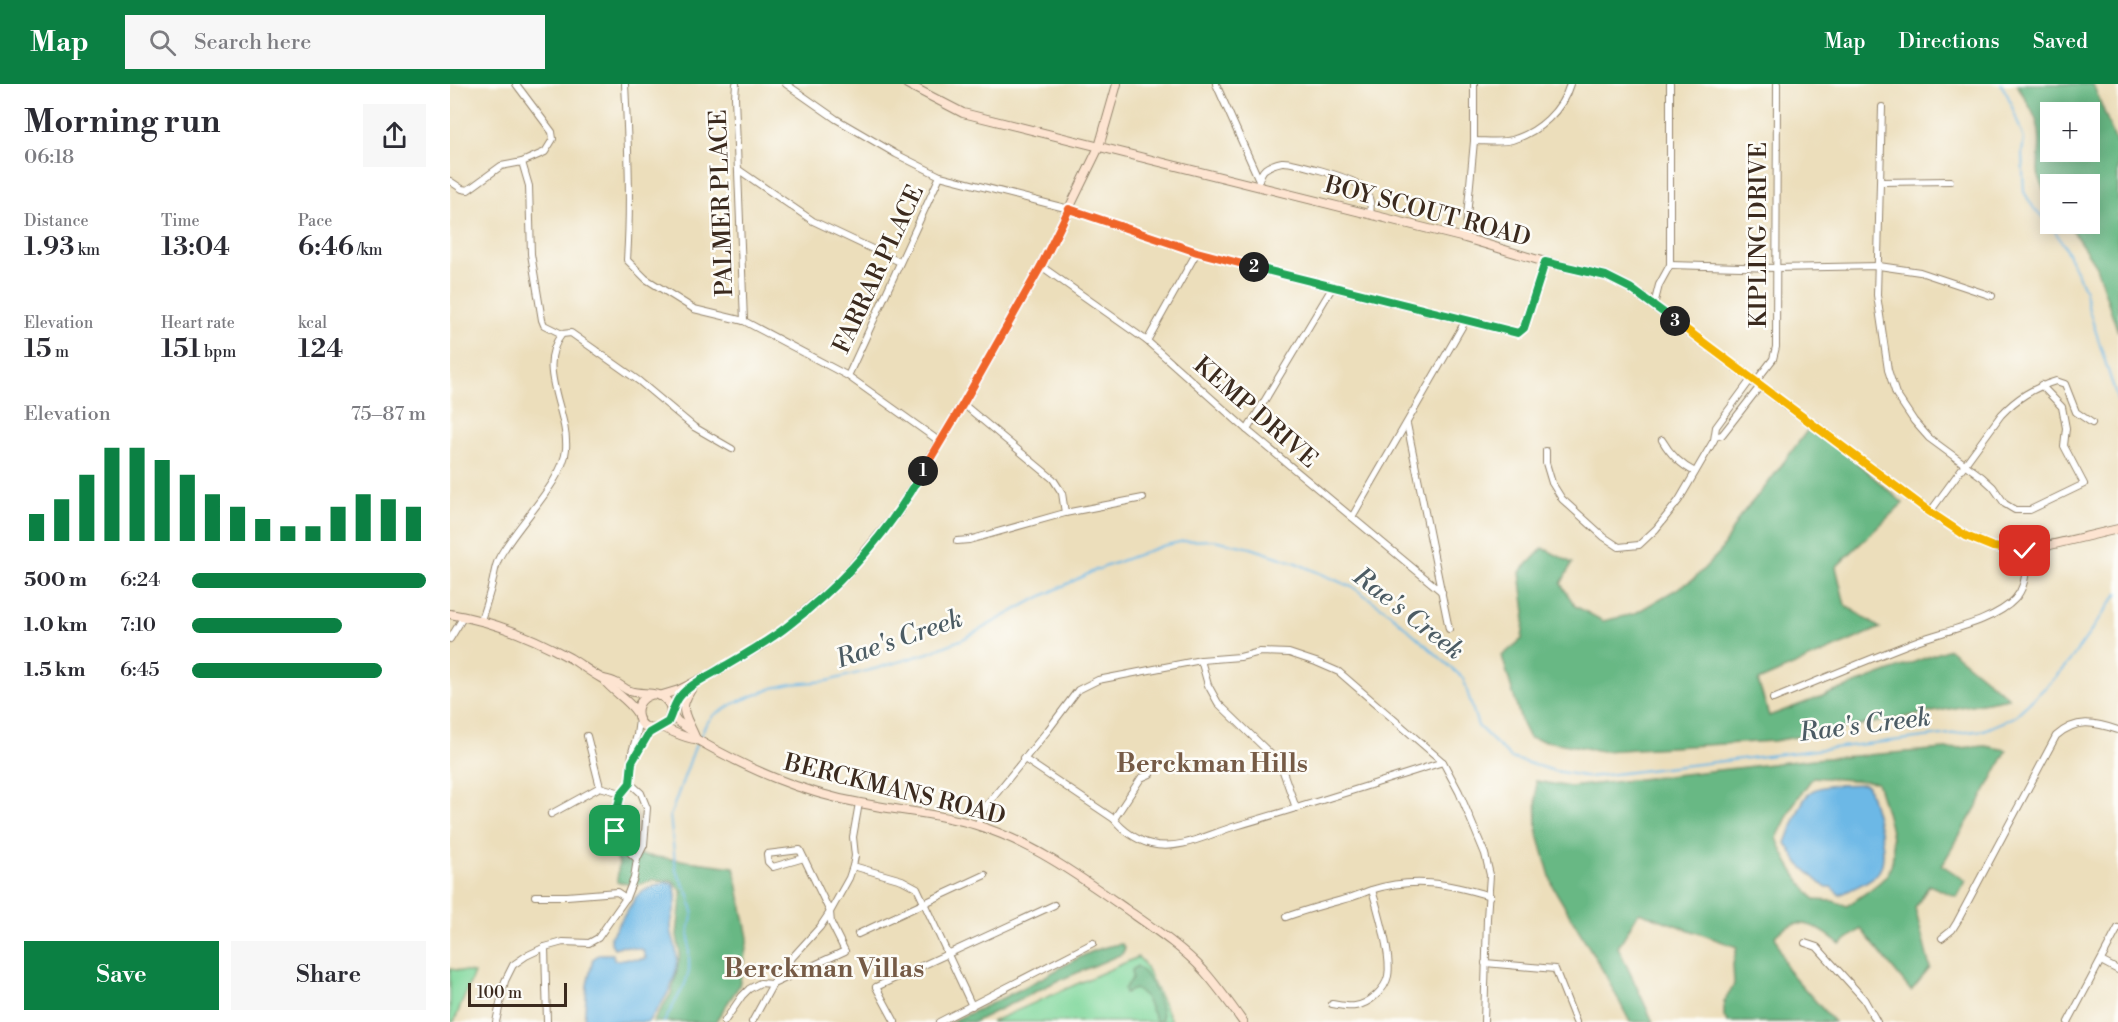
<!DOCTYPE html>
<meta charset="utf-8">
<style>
:root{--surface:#fff;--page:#f7f7f7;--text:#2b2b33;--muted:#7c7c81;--accent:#0b8043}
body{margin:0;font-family:"Libre Bodoni",serif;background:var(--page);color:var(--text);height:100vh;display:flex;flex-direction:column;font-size:22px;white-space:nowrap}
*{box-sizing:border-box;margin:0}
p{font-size:20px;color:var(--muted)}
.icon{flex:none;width:33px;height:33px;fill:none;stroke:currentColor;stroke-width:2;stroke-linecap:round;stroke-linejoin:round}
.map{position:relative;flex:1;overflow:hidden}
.panel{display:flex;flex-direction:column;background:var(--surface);width:450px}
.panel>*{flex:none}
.controls{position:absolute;left:1590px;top:18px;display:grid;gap:12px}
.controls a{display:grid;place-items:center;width:60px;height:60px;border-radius:0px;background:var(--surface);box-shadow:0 3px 15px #0003;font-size:30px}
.scale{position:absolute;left:18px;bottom:15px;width:99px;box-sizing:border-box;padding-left:6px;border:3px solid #3b2a1e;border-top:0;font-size:16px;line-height:21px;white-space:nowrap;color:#3b2a1e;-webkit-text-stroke:4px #fdfcf7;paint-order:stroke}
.pin{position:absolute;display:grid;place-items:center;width:51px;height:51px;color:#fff;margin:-26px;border-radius:12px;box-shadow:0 3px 9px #0006}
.km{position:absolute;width:30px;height:30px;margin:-15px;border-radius:50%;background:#222;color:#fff;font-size:16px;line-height:30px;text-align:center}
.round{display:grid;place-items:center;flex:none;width:63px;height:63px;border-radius:0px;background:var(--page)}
.overview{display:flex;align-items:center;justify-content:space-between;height:102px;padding:0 24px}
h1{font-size:33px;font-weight:600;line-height:45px}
.figures{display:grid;grid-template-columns:repeat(3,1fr);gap:9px;height:102px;padding:6px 24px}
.figures div{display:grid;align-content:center}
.figures b{font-size:26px;font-weight:600}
.figures small{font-size:16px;font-weight:400}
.figures p{font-size:16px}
.chart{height:168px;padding:12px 24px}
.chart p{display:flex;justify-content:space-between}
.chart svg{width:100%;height:108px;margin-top:6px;stroke:var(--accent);stroke-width:6}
.action{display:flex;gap:12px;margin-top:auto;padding:12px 24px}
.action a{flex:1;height:69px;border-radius:0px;background:var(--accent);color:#fff;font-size:24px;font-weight:600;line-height:69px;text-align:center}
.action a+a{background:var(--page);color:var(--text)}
ul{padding:0 24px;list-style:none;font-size:20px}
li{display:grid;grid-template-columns:96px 72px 1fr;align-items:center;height:45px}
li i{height:15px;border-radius:8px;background:var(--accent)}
header{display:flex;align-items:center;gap:36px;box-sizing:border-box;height:84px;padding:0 30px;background:var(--accent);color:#fff}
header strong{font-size:28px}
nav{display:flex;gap:33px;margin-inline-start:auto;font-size:21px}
.search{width:420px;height:54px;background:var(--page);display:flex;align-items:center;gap:15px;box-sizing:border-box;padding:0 21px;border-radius:0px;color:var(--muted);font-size:22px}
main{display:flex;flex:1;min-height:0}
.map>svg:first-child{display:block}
.green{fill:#81d89d;stroke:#5e815e;stroke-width:1.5}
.forest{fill:#68b884;stroke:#527151;stroke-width:1.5;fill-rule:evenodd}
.water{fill:#6cb8e6;stroke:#547182;stroke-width:1.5}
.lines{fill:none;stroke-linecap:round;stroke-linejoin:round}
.stream{stroke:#6cb8e6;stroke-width:2}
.street-casing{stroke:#94846c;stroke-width:8}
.secondary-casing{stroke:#94846c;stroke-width:10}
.street{stroke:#fff;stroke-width:6}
.secondary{stroke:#fde4d1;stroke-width:8}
.split-1-casing{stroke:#fff;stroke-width:12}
.split-2-casing{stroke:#fff;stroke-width:12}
.split-3-casing{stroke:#fff;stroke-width:12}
.split-4-casing{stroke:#fff;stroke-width:12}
.split-1{stroke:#22a559;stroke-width:8}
.split-2{stroke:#f0652b;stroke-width:8}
.split-3{stroke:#22a559;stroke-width:8}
.split-4{stroke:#f5b400;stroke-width:8}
.labels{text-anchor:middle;stroke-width:5;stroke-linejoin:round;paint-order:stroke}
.street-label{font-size:24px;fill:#3b2a1e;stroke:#fdfcf7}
.water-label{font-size:26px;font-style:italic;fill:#4c5c64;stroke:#fdfcf7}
.neighbourhood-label{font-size:26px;font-weight:bold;fill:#765b46;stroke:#fdfcf7}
</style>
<header>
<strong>Map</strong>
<div class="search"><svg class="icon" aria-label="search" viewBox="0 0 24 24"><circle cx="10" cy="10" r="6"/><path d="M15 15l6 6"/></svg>Search here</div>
<nav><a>Map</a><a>Directions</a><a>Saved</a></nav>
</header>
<main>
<section class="panel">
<div class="overview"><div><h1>Morning run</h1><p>06:18</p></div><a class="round"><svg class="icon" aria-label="share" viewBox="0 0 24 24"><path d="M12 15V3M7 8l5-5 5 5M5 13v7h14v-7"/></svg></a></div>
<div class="figures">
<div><p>Distance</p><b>1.93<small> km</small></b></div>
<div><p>Time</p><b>13:04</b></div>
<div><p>Pace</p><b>6:46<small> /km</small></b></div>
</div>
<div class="figures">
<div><p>Elevation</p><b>15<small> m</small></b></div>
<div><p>Heart rate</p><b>151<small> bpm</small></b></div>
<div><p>kcal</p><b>124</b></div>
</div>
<div class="chart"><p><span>Elevation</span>75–87 m</p>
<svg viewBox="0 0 160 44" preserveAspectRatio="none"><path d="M5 44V33M15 44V27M25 44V17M35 44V6M45 44V6M55 44V11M65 44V17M75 44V25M85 44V30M95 44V35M105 44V38M115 44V38M125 44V30M135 44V25M145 44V27M155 44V30"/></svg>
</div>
<ul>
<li><b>500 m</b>6:24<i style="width:100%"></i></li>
<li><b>1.0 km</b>7:10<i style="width:64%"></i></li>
<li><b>1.5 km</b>6:45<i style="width:81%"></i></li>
</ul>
<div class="action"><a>Save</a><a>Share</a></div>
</section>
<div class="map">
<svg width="1668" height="938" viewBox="0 0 1668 938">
<rect width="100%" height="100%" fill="#fdfcf7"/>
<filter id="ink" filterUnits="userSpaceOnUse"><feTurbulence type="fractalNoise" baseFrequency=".0167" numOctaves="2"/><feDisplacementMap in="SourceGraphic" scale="12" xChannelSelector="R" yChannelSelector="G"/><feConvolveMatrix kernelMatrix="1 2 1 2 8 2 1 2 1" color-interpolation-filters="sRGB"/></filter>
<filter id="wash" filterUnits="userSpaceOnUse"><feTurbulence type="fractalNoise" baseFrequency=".008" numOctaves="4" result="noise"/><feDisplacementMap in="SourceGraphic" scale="24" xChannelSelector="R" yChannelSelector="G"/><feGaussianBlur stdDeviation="1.35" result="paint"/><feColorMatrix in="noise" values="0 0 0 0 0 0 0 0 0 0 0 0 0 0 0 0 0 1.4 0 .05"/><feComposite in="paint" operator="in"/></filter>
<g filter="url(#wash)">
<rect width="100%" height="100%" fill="#ecdebb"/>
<g class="green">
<polygon points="688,873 693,878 722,938 541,938"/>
<polygon points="0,885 24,889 4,938 0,938"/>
</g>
<g class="forest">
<path d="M1567 0H1643L1668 63V248L1646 182 1618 140H1640V100H1600V115C1579 87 1593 78 1589 47 1587 31 1574 14 1567 0ZM1600 28H1640V68H1600Z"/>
<polygon points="1362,340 1453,419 1386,483 1395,521 1430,544 1308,597 1319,632 1499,565 1559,614 1324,657 1152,667 1079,654 1072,640 1052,572 1072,555 1075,528 1070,488 1093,464 1122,479 1111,500 1125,522 1153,537 1184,530 1244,495 1270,468 1290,432 1316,402"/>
<path d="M1535 662 1557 666 1530 717 1492 781 1516 797 1507 813 1479 801 1465 824 1480 884 1461 907 1411 845 1390 860C1370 844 1348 828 1325 852L1337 885 1384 938H1278L1274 933V918L1284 900 1283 880 1287 863 1189 828 1168 863 1203 938H1180L1155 890 1103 803 1087 747 1086 697 1120 703 1364 675ZM1363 693 1427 698C1434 723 1454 772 1435 793 1425 804 1409 813 1397 822L1383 817 1365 816C1349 797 1336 779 1327 754L1343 721Z"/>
<polygon points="159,767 284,783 298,854 289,902 265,938 203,938 221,910 226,892 230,869 227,851 232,807 222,797 204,796 186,801 167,798 169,778"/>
<path d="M672 860 675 865 672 870 603 899 524 938H500C531 925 562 910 592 894 617 881 644 862 672 860Z"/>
<path d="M687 882C699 890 713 922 712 936L707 938 694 911 685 905 675 909 674 905 682 895V886Z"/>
</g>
<g class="water">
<path d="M1414 700 1418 702C1423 724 1443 772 1427 790 1418 799 1401 805 1390 811L1381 803H1375L1349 780 1336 759C1341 747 1351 713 1362 707 1376 699 1398 701 1414 700Z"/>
<path d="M216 798 223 800C231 815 222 827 221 842 221 850 225 858 226 865 231 893 215 917 198 938H134L137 901 143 875 150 870H163L164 876C170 877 172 874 178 875 185 875 188 877 196 874L193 866 190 865 171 862 164 864 161 859V852L186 813 194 806Z"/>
</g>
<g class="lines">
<g class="stream">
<polyline points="1551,0 1558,12 1574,55 1572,70 1574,108 1585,126 1598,137 1614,161 1634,204 1639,226 1668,318"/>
<polyline points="249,655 256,640 264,631 287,618 323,604 341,600 377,597 428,584 478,569 513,555 580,518 646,486 712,462 734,457 764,456 801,464 846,479 904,504 936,526 1013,594 1028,642 1061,674 1105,687 1139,693 1534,646 1564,633 1601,598 1619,578 1668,509"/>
<polyline points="214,938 235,900 239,887 239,846 243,828 239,811 226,787 220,732 246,660"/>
</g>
</g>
</g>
<g filter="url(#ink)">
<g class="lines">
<defs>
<g id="street">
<polyline points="66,0 102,48 103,55 95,68 72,78"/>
<path d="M175 0C178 59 181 117 177 176L196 195 244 225 294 237 398 292 489 357"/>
<polyline points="286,0 285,13 294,237"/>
<polyline points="336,0 386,35 446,70 490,92 619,125 747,168 882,204 1067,249 1074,244 1095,178"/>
<polyline points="766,0 809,96"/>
<polyline points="1432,23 1427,211 1438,286 1446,310 1464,337 1479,354 1532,393 1543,403 1555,420 1565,426 1580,426 1634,400 1614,362 1616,344 1612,323 1591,301"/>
<path d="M1024 57C1036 57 1051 59 1062 56 1089 48 1112 27 1120 0"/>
<polyline points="289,86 363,137 450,178"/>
<polyline points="0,97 12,105 18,106 51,82 72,78 79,102 81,170 92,236 94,241 112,250"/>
<polyline points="1431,98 1500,97"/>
<path d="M807 102C809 97 810 89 815 85 819 82 827 79 832 78 842 77 901 94 909 101 919 108 922 119 920 130"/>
<polyline points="1015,154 1024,57 1024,0"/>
<polyline points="1220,181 1326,184 1429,182 1470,188 1542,212"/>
<polyline points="591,182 697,257 797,346 992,508"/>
<polyline points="1204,221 1209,201 1220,181 1220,0"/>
<polyline points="697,257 747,168"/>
<polyline points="398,292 490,92"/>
<polyline points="1306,297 1323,275 1326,263 1327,0"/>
<polyline points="513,320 603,395 612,409 615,429"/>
<polyline points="957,340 999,545"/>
<polyline points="797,346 882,204"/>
<polyline points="1265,353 1272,351 1311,301"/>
<path d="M1212 356C1220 370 1231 381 1245 388"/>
<polyline points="1096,367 1096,379 1102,399 1112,415 1154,453 1169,463 1189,461 1206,445 1229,416 1264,356 1266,343 1302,294"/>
<path d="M1480 428 1551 331C1567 314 1583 304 1606 297L1615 300 1626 328 1642 339"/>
<polyline points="902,433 1016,236"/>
<polyline points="507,457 519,456 615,429 693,414"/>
<path d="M31 536C35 524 39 512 42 500 44 492 45 481 49 474 65 443 114 397 116 365 119 328 85 283 112 250L121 249 189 297 244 343 282 365"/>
<polyline points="0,555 14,532"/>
<polyline points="751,576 758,601 768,619 830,679 846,724"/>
<path d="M1323 615C1370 596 1417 576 1464 558 1493 547 1544 538 1565 515 1577 502 1577 483 1575 467"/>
<polyline points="137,652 150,703 171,709"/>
<path d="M573 674 664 735C672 746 688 757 701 760 730 767 759 750 786 742 855 722 924 700 993 678"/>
<polyline points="183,675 195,653 204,644"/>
<path d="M180 699C168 714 159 739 170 758 174 764 182 770 187 775"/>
<polyline points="180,699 182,668 187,651 189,636"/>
<polyline points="409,719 403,753 405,772 403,782 452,796 467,804 522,922"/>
<polyline points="101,730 150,703"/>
<polyline points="664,735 691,694 700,690"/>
<polyline points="527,741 537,721 598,646 628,606 648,596 751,576 790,573 810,568 839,569 866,578 889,588 993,678 1009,708 1035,770 1040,791 1037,834 1034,938"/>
<polyline points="85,812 117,812 167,808 176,814"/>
<path d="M836 833C857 825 877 820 899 814 906 812 913 809 921 806 964 793 997 799 1040 812"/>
<polyline points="408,850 535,791"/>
<path d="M1492 854 1502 846 1507 838 1606 652C1626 634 1645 638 1668 646"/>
<polyline points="1355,859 1367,863 1414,915 1427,938"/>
<polyline points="95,863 97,938"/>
<polyline points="1651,877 1668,886"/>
<polyline points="1035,879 1105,885 1126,938"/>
<path d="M882 920C889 921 898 923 905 922 919 920 935 906 938 892 942 872 928 826 922 806"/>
<polyline points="46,938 55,897 63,881 76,872 95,863 113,858 139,859 148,854 176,814 184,794 187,775 194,761 197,724 191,709 180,699"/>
<polyline points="274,938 292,912 299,905 310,899 323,900 395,867 381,839 380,828 350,766 317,770 318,778 323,783 354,774"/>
<polyline points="302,938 330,887 370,843 380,828 399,794 403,782"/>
<polyline points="445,938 426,903 604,821"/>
<polyline points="489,938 643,859"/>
<polyline points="1618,938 1668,844"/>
</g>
<g id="secondary">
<polyline points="457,0 513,29 1015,154 1095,178 1156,192 1180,204 1480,428 1516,452 1543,463 1575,467 1668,445"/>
<path d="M0 530C42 537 82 553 120 574 130 580 140 588 151 594 155 596 160 596 164 598 170 600 174 605 180 607 191 611 207 607 215 615 225 624 221 641 208 644 187 650 178 618 201 611"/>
<path d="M153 595C163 608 178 615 187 629"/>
<polyline points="209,612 229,606 265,588 312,561 339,541 393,494 446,431 513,320 591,182 649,63 667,0"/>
<polyline points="221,626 231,610 239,604"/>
<polyline points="221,628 227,637 240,646"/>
<path d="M210 643C222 646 234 655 246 655 298 685 350 708 410 719 448 727 488 729 526 741 582 758 629 792 676 825 703 844 732 863 754 887 768 903 781 921 793 938"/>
<path d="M246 655C234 626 226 627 246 598"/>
</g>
</defs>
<use href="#street" class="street-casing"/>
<use href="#secondary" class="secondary-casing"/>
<use href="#street" class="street"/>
<use href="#secondary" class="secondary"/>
</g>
</g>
<g class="lines" filter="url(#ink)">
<defs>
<path id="split-1" d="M165 747V734L171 710 180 699 182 678 199 649 218 638C223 628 224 618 232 610 242 599 257 593 270 585 294 571 318 558 339 541 393 499 440 447 473 387"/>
<polyline id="split-2" points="473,387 513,320 591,182 619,125 747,168 804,183"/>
<polyline id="split-3" points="804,183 1068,249 1074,244 1095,178 1156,192 1180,204 1225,237"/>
<polyline id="split-4" points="1225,237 1480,428 1516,452 1543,463 1575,467"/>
</defs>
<use href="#split-1" class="split-1-casing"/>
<use href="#split-2" class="split-2-casing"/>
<use href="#split-3" class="split-3-casing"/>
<use href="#split-4" class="split-4-casing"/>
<use href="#split-1" class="split-1"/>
<use href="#split-2" class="split-2"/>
<use href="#split-3" class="split-3"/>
<use href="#split-4" class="split-4"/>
</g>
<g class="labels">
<g class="street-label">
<text transform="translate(271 119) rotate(-92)" y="8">PALMER PLACE</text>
<text transform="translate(978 127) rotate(15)" y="8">BOY SCOUT ROAD</text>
<text transform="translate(1308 151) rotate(-90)" y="8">KIPLING DRIVE</text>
<text transform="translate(428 185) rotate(-65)" y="8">FARRAR PLACE</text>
<text transform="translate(806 328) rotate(41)" y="8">KEMP DRIVE</text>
<text transform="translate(445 705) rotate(14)" y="8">BERCKMANS ROAD</text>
</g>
<g class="water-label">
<text transform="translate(959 529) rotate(38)" y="9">Rae's Creek</text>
<text transform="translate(449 554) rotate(-19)" y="9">Rae's Creek</text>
<text transform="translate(1415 640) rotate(-7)" y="9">Rae's Creek</text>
</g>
<g class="neighbourhood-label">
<text x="762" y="688">Berckman Hills</text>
<text x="374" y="893">Berckman Villas</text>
</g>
</g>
</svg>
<div class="controls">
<a>+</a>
<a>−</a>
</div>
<div class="scale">100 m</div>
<div class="pin" style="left:165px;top:747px;background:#1e9e55"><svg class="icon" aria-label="arrive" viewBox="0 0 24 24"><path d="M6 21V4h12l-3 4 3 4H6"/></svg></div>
<div class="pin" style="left:1575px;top:467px;background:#d93025"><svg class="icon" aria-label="check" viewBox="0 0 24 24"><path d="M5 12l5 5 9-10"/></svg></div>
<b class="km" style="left:473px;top:387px">1</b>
<b class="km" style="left:804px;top:183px">2</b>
<b class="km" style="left:1225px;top:237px">3</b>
</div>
</main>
